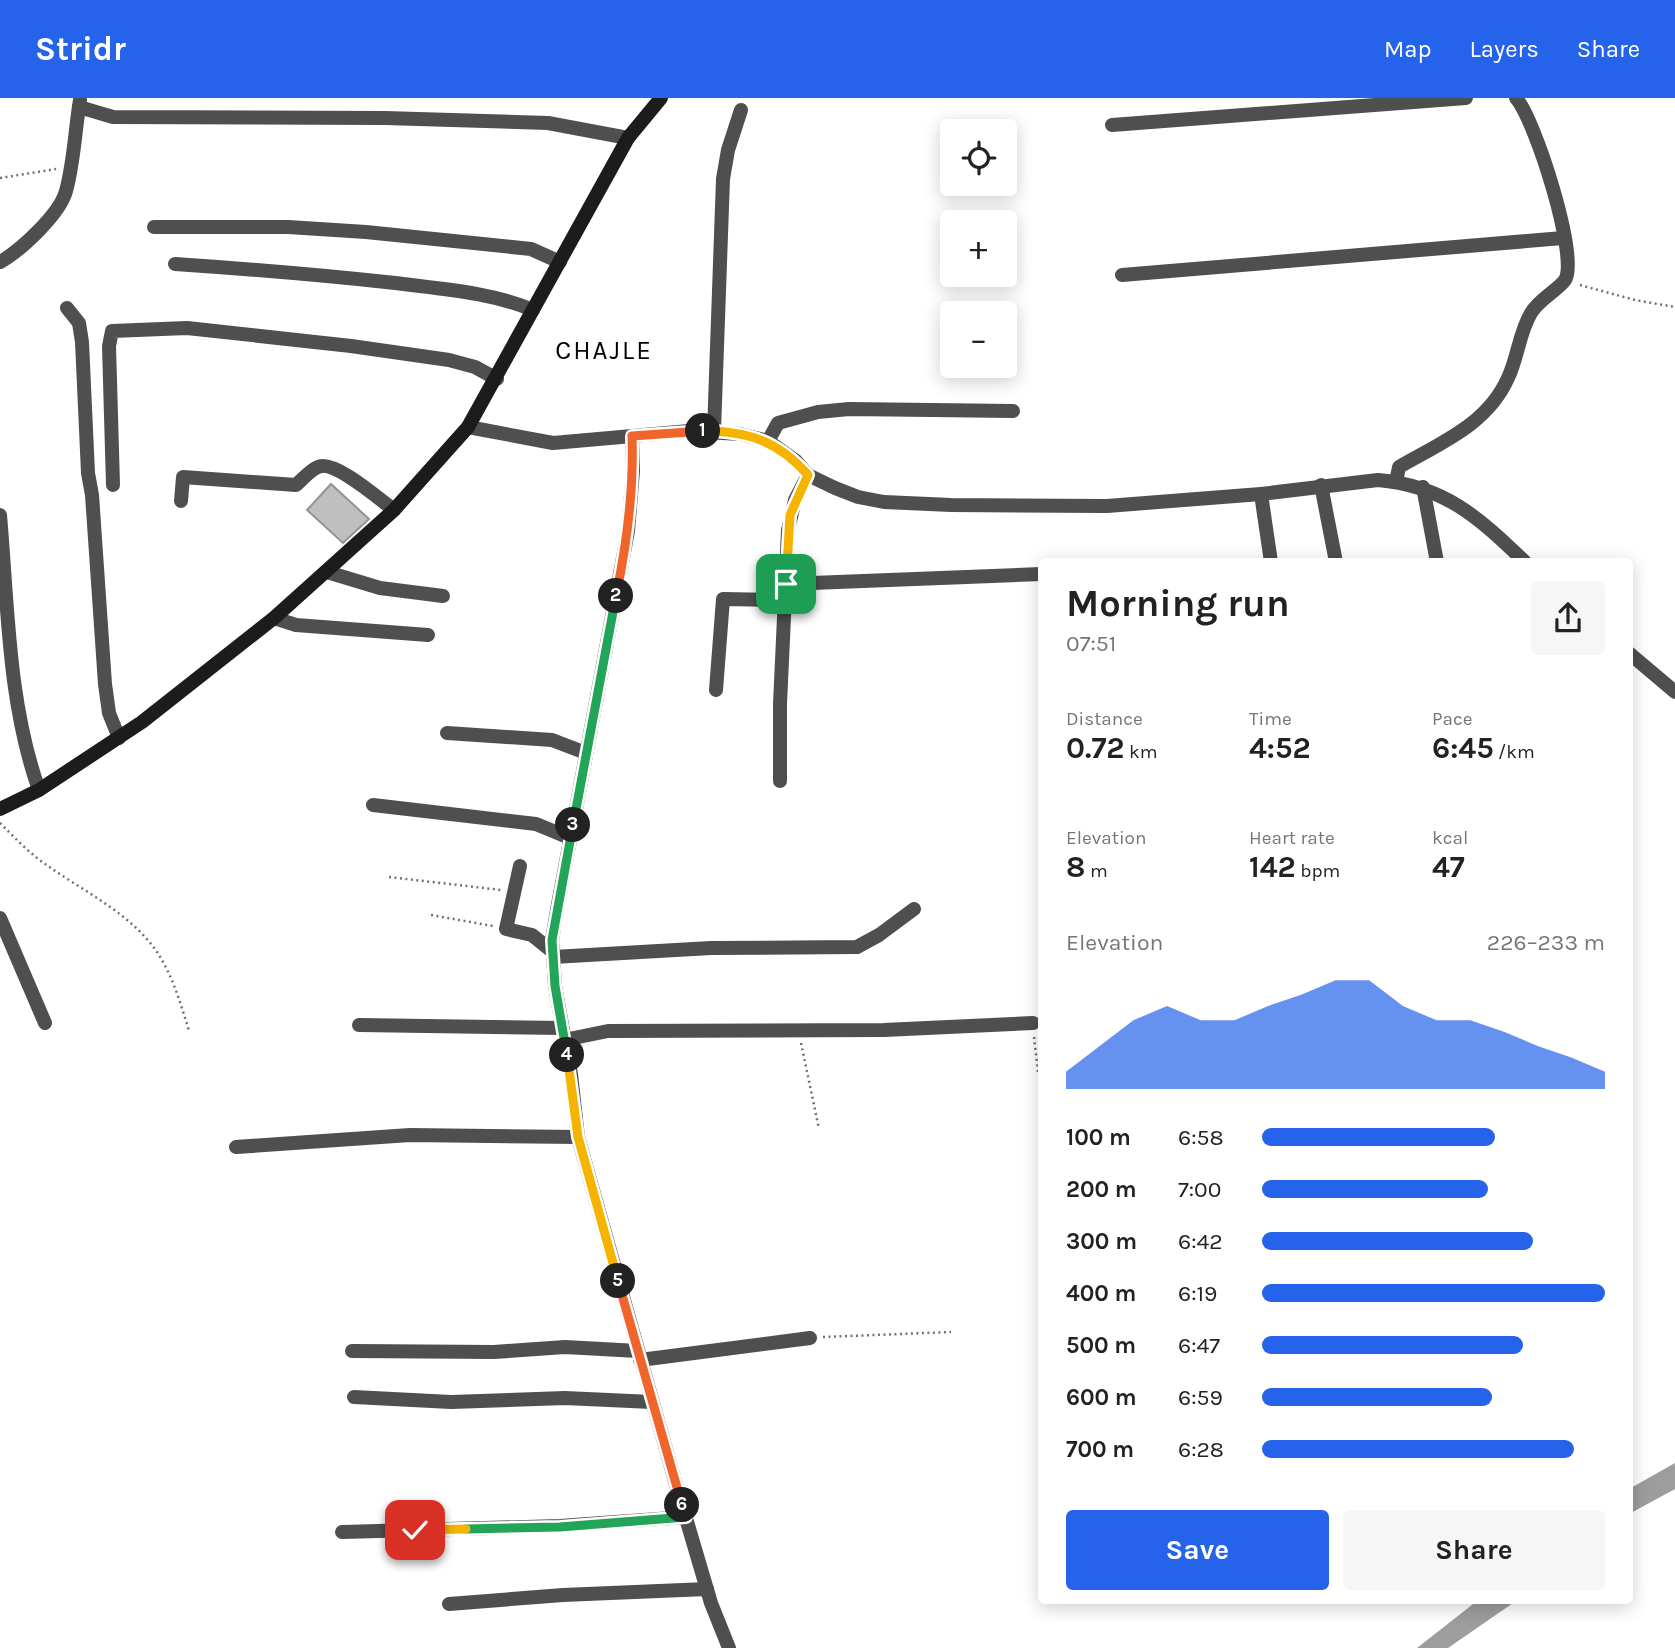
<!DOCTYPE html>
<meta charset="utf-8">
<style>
:root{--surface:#fff;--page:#f6f6f6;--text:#222;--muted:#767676;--accent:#2563eb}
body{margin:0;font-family:Karla,sans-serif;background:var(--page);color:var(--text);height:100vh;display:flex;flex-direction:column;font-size:26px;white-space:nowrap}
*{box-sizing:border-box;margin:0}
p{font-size:23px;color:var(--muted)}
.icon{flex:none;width:38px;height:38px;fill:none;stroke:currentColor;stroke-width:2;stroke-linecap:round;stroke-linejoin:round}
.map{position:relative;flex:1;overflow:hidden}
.sheet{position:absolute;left:1038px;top:460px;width:595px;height:1046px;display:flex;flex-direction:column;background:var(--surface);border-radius:7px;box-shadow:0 4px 18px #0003}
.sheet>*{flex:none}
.tools{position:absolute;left:940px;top:21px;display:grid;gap:14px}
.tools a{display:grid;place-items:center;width:77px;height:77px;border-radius:7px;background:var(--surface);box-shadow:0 4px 18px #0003;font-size:35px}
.pin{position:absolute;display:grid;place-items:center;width:60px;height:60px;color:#fff;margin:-30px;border-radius:14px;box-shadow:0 4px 10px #0006}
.km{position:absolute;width:35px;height:35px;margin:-18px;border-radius:50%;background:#222;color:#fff;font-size:19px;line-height:35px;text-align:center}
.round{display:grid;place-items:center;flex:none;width:74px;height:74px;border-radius:7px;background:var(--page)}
.summary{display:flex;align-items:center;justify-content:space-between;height:119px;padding:0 28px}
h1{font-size:38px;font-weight:700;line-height:52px}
.metrics{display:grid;grid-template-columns:repeat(3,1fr);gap:10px;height:119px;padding:7px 28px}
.metrics div{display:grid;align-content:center}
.metrics b{font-size:30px;font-weight:700}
.metrics small{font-size:19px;font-weight:400}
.metrics p{font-size:19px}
.chart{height:196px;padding:14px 28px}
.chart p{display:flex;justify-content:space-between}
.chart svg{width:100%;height:126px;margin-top:7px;fill:var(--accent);opacity:.7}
.action{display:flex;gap:14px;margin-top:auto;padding:14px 28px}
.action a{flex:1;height:80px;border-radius:7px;background:var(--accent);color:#fff;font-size:28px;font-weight:700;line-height:80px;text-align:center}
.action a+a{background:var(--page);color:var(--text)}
ul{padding:0 28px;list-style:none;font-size:23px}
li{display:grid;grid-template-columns:112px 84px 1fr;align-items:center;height:52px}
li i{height:18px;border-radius:9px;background:var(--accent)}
header{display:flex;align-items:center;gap:42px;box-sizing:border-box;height:98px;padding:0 35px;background:var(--accent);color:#fff}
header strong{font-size:33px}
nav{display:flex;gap:38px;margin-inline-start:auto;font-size:24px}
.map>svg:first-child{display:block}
.water{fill:#9d9d9d}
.building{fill:#bfbfbf;stroke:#939393;stroke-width:2}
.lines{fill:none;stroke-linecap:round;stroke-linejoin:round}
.path{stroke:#717171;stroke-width:2.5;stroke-dasharray:2 3.5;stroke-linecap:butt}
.minor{stroke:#4f4f4f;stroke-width:14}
.secondary{stroke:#1c1c1c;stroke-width:14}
.split-1-casing{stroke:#fff;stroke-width:14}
.split-2-casing{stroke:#fff;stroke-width:14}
.split-3-casing{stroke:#fff;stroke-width:14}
.split-4-casing{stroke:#fff;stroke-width:14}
.split-5-casing{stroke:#fff;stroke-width:14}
.split-6-casing{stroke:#fff;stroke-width:14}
.split-7-casing{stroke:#fff;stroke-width:14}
.split-8-casing{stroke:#fff;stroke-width:14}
.split-1{stroke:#f5b400;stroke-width:9}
.split-2{stroke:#f0652b;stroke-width:9}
.split-3{stroke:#22a559;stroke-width:9}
.split-4{stroke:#22a559;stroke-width:9}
.split-5{stroke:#f5b400;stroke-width:9}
.split-6{stroke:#f0652b;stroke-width:9}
.split-7{stroke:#22a559;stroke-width:9}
.split-8{stroke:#f5b400;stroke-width:9}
.labels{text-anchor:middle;stroke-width:6;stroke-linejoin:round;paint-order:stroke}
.quarter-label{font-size:26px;letter-spacing:2px;fill:#000;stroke:#fff}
</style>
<header>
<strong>Stridr</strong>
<nav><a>Map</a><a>Layers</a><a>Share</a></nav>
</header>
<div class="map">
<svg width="1675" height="1550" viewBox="0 0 1675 1550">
<rect width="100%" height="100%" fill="#fff"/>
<g class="water">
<polygon points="1675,1365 1675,1391 1629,1416 1629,1391"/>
<polygon points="1477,1503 1516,1503 1448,1550 1417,1550"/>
</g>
<polygon class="building" points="331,386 369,421 343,445 307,412"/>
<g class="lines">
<g class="path">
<polyline points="0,80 56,71"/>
<polyline points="1580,187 1635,202 1675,209"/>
<path d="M0 725C15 740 30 756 48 768 85 794 131 816 157 854 173 878 181 907 189 933"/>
<polyline points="389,779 501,792"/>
<polyline points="431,817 493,828"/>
<polyline points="1034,939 1038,974"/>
<polyline points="801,945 819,1031"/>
<polyline points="823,1239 951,1234"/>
</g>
<g class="minor">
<polyline points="79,9 113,19 385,20 548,25 628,40"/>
<polyline points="1112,27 1466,0"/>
<polyline points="154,129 288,129 366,134 531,151 560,164"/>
<path d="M0 164C20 153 60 116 66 93 74 64 75 32 80 2"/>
<path d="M175 166C249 171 322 177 395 185 441 191 490 194 533 212"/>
<polyline points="1122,177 1563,140"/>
<polyline points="67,210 79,225 82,244 88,375 92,397 105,586 109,615 119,640"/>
<path d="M468 329 553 345 689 333 740 336 768 343 796 363 808 377 835 390 858 399 884 404 951 407 1107 408 1261 396 1378 382C1445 388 1478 419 1525 464"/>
<polyline points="714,333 723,81 728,52 741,12"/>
<polyline points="632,338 633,373 628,433 557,812 552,842 555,888 571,976 578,1039 675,1383 711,1505 729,1550"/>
<polyline points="768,343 778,325 818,314 849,311 1013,313"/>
<path d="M1396 384 1399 369C1440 345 1487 327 1508 280 1518 259 1519 235 1531 215 1539 201 1558 192 1565 182 1579 159 1535 21 1516 0"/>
<polyline points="113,387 109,248 112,233 187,230 351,248 449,262 475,269 497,281"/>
<polyline points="1321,387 1336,464"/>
<polyline points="1423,389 1437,464"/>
<polyline points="1261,396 1271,464"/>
<path d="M181 403 183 379 296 387C303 381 310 372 318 369 334 361 380 402 394 412"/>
<path d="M0 417C8 509 8 605 39 692"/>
<polyline points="327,474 380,490 443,498"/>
<polyline points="786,486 1041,476"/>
<polyline points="274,520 296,527 428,537"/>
<polyline points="1629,555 1675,594"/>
<polyline points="716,592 723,501 785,502"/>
<polyline points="447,635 552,642 586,655"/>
<polyline points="780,683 780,606 788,432 795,402 808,377"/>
<polyline points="373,707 536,726 570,740"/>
<polyline points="520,768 506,831 532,837 553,854"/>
<polyline points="0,820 45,925"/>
<polyline points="553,859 711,850 857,849 879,837 914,811"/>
<polyline points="359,927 562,930"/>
<polyline points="564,942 608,933 884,932 1033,925"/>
<polyline points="236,1049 410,1037 578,1039"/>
<polyline points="352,1253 494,1254 565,1249 638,1253"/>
<polyline points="640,1262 810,1240"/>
<polyline points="354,1299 451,1304 565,1300 652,1304"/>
<polyline points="342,1434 560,1428 686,1419"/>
<polyline points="449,1506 563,1497 707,1491"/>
</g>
<polyline class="secondary" points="0,711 39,692 142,624 274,520 394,412 468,329 628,40 661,0"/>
</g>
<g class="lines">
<defs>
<path id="split-1" d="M703 333C748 333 778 343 808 377L790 417 786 486"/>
<path id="split-2" d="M616 498C627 445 634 393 632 338L703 333"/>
<polyline id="split-3" points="573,727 616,498"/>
<polyline id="split-4" points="567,957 555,888 552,842 573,727"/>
<polyline id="split-5" points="567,957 578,1039 618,1183"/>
<polyline id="split-6" points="618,1183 682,1407"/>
<polyline id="split-7" points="466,1431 560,1429 686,1419 682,1407"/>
<polyline id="split-8" points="415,1432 466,1431"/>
</defs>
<use href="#split-1" class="split-1-casing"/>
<use href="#split-2" class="split-2-casing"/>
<use href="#split-3" class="split-3-casing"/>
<use href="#split-4" class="split-4-casing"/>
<use href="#split-5" class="split-5-casing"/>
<use href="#split-6" class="split-6-casing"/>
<use href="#split-7" class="split-7-casing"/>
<use href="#split-8" class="split-8-casing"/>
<use href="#split-1" class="split-1"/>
<use href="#split-2" class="split-2"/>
<use href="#split-3" class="split-3"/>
<use href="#split-4" class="split-4"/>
<use href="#split-5" class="split-5"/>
<use href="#split-6" class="split-6"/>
<use href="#split-7" class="split-7"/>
<use href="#split-8" class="split-8"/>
</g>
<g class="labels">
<g class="quarter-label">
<text x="604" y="261">CHAJLE</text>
</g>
</g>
</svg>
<div class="tools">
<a><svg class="icon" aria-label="locate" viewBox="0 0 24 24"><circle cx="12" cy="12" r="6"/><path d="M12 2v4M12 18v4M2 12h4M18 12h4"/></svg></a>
<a>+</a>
<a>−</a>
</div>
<div class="pin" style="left:786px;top:486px;background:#1e9e55"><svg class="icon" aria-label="arrive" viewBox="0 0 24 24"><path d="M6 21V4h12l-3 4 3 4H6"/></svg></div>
<div class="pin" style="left:415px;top:1432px;background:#d93025"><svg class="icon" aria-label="check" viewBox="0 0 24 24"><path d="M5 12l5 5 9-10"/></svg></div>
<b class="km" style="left:703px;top:333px">1</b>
<b class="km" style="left:616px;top:498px">2</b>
<b class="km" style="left:573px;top:727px">3</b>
<b class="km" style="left:567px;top:957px">4</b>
<b class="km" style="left:618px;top:1183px">5</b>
<b class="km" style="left:682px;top:1407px">6</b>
<section class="sheet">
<div class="summary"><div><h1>Morning run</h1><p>07:51</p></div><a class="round"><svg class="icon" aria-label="share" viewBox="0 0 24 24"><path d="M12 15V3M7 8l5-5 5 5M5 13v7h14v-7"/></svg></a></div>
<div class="metrics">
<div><p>Distance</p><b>0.72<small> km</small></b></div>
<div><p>Time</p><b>4:52</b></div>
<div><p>Pace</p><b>6:45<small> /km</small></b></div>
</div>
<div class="metrics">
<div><p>Elevation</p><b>8<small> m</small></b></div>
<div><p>Heart rate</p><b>142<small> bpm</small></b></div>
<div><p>kcal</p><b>47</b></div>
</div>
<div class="chart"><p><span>Elevation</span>226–233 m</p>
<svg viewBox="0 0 160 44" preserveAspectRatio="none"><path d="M0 44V38L10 29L20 20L30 15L40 20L50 20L60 15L70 11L80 6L90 6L100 15L110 20L120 20L130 24L140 29L150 33L160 38V44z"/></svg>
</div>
<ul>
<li><b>100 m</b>6:58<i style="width:68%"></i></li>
<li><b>200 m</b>7:00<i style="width:66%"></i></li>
<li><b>300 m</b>6:42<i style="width:79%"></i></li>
<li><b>400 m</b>6:19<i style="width:100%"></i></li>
<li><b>500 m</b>6:47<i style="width:76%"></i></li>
<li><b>600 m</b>6:59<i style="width:67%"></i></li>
<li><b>700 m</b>6:28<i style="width:91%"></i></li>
</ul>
<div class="action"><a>Save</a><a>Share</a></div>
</section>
</div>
